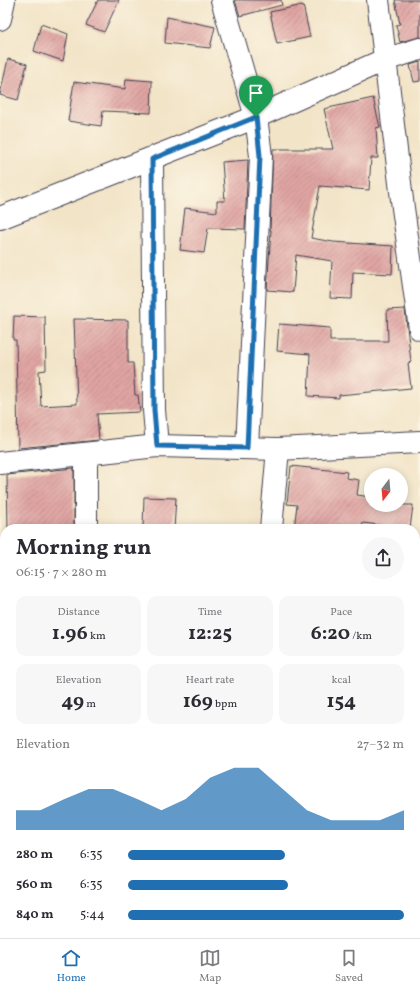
<!DOCTYPE html>
<meta charset="utf-8">
<style>
:root{--surface:#fff;--page:#f7f7f7;--text:#2b2b33;--muted:#7c7c81;--line:#e1e1e2;--accent:#1f6fb2}
body{margin:0;font-family:Vollkorn,serif;background:var(--page);color:var(--text);height:100vh;display:flex;flex-direction:column;font-size:15px;white-space:nowrap}
*{box-sizing:border-box;margin:0}
p{font-size:13px;color:var(--muted)}
.icon{flex:none;width:22px;height:22px;fill:none;stroke:currentColor;stroke-width:2;stroke-linecap:round;stroke-linejoin:round}
.map{position:relative;flex:1;overflow:hidden}
.details{position:absolute;left:0px;top:524px;width:420px;height:414px;display:flex;flex-direction:column;background:var(--surface);border-radius:16px 16px 0 0;box-shadow:0 2px 10px #0003}
.details>*{flex:none}
.needle{width:26px;rotate:196deg}
.fabs{position:absolute;left:364px;top:468px;display:grid;gap:8px}
.fabs a{display:grid;place-items:center;width:44px;height:44px;border-radius:50%;background:var(--surface);box-shadow:0 2px 10px #0003;font-size:20px}
.pin{position:absolute;display:grid;place-items:center;width:34px;height:34px;color:#fff;margin:-41px -17px;border-radius:50% 50% 50% 0;rotate:-45deg;box-shadow:0 0 4px #0007}
.pin .icon{rotate:45deg}
.round{display:grid;place-items:center;flex:none;width:42px;height:42px;border-radius:21px;background:var(--page)}
.summary{display:flex;align-items:center;justify-content:space-between;height:68px;padding:0 16px}
h1{font-size:22px;font-weight:700;line-height:30px}
.metrics{display:grid;grid-template-columns:repeat(3,1fr);gap:6px;height:68px;padding:4px 16px}
.metrics div{display:grid;align-content:center;border-radius:10px;background:var(--page);text-align:center}
.metrics b{font-size:20px;font-weight:700}
.metrics small{font-size:11px;font-weight:400}
.metrics p{font-size:11px}
.chart{height:112px;padding:8px 16px}
.chart p{display:flex;justify-content:space-between}
.chart svg{width:100%;height:72px;margin-top:4px;fill:var(--accent);opacity:.7}
ul{padding:0 16px;list-style:none;font-size:13px}
li{display:grid;grid-template-columns:64px 48px 1fr;align-items:center;height:30px}
li i{height:10px;border-radius:5px;background:var(--accent)}
.tabs{display:flex;justify-content:space-around;align-items:center;height:56px;border-top:1px solid var(--line);background:var(--surface);font-size:11px;color:var(--muted)}
.tabs a{display:grid;justify-items:center;gap:2px}
.tabs .current{color:var(--accent)}
.map>svg:first-child{display:block}
.building{fill:url(#building-hatch)}
.lines{fill:none;stroke-linecap:round;stroke-linejoin:round}
.minor-casing{stroke:#413f50;stroke-width:24}
.minor{stroke:#fff;stroke-width:22}
.route-casing{stroke:#fff;stroke-width:8}
.route{stroke:#1f6fb2;stroke-width:5}
</style>
<div class="map">
<svg width="420" height="938" viewBox="0 0 420 938">
<defs>
<pattern id="building-hatch" width="6" height="6" patternUnits="userSpaceOnUse"><rect width="6" height="6" fill="#e0a5a3"/><path d="M-1 1l2-2M0 6l6-6M5 7l2-2" fill="none" stroke="#b58686"/></pattern>
</defs>
<rect width="100%" height="100%" fill="#fcf5e5"/>
<filter id="ink" filterUnits="userSpaceOnUse"><feTurbulence type="fractalNoise" baseFrequency=".025" numOctaves="2"/><feDisplacementMap in="SourceGraphic" scale="8" xChannelSelector="R" yChannelSelector="G"/><feConvolveMatrix kernelMatrix="1 2 1 2 8 2 1 2 1" color-interpolation-filters="sRGB"/></filter>
<filter id="wash" filterUnits="userSpaceOnUse"><feTurbulence type="fractalNoise" baseFrequency=".012" numOctaves="4" result="noise"/><feDisplacementMap in="SourceGraphic" scale="16" xChannelSelector="R" yChannelSelector="G"/><feGaussianBlur stdDeviation="0.9" result="paint"/><feColorMatrix in="noise" values="0 0 0 0 0 0 0 0 0 0 0 0 0 0 0 0 0 1.4 0 .05"/><feComposite in="paint" operator="in"/></filter>
<g filter="url(#wash)">
<rect width="100%" height="100%" fill="#f2e4c7"/>
<g id="blocks">
<g class="building">
<polygon points="98,0 119,0 104,32 86,25"/>
<polygon points="235,0 281,0 282,5 240,16"/>
<polygon points="395,0 420,0 420,37 400,42 396,25 400,24"/>
<polygon points="303,5 310,37 277,44 270,12"/>
<polygon points="167,17 215,27 210,48 165,43"/>
<polygon points="41,24 68,34 63,61 34,51"/>
<polygon points="8,59 27,64 18,100 0,95"/>
<polygon points="420,62 420,81 414,82 410,65"/>
<polygon points="126,79 152,81 151,113 103,111 101,126 68,121 74,82 125,89"/>
<polygon points="373,98 380,127 376,128 378,158 371,158 369,190 320,186 311,238 333,242 393,246 392,274 353,272 352,299 330,298 332,261 296,255 293,292 267,290 271,230 270,230 273,149 333,149 324,109"/>
<polygon points="248,160 245,229 208,228 204,253 180,250 185,208 217,212 217,201 225,201 222,162"/>
<polygon points="405,309 411,362 408,363 411,388 339,395 339,398 308,396 310,354 277,351 279,324 330,328 330,341 388,341 387,310"/>
<polygon points="14,316 45,317 46,370 39,371 41,406 77,404 74,319 128,320 128,363 133,363 135,395 138,395 140,412 97,414 99,440 18,448 16,340 13,340"/>
<polygon points="291,466 347,472 346,478 359,480 357,495 371,497 371,505 413,505 410,529 363,523 362,529 294,529 297,505 287,504"/>
<polygon points="74,468 74,529 8,529 7,475"/>
<polygon points="144,497 176,498 174,529 143,528"/>
</g>
</g>
</g>
<g filter="url(#ink)">
<use href="#blocks" fill-opacity="0" stroke="#413f50" stroke-width="1"/>
<g class="lines">
<defs>
<g id="minor">
<polyline points="222,0 256,117 261,156 247,448"/>
<polyline points="378,0 403,208 420,329"/>
<polyline points="0,19 4,0"/>
<polyline points="152,159 154,410 157,446"/>
<polyline points="0,218 256,117 384,60 420,49"/>
<polyline points="86,454 86,529"/>
<polyline points="0,463 157,446 278,449 420,442"/>
<polyline points="271,529 278,449"/>
<polyline points="415,720 420,652"/>
<polyline points="0,854 5,854"/>
<polyline points="415,914 420,914"/>
</g>
</defs>
<use href="#minor" class="minor-casing"/>
<use href="#minor" class="minor"/>
</g>
</g>
<g class="lines" filter="url(#ink)">
<defs>
<polygon id="route" points="256,117 260,156 247,448 157,446 154,410 152,159"/>
</defs>
<use href="#route" class="route-casing"/>
<use href="#route" class="route"/>
</g>
</svg>
<div class="fabs">
<a><svg class="needle" viewBox="-14 -14 28 28"><path d="M0-13l5 13h-10z" fill="#e53935"/><path d="M0 13l5-13h-10z" fill="#7c7c81"/></svg></a>
</div>
<div class="pin" style="left:256px;top:117px;background:#1e9e55"><svg class="icon" aria-label="arrive" viewBox="0 0 24 24"><path d="M6 21V4h12l-3 4 3 4H6"/></svg></div>
<section class="details">
<div class="summary"><div><h1>Morning run</h1><p>06:15 · 7 × 280 m</p></div><a class="round"><svg class="icon" aria-label="share" viewBox="0 0 24 24"><path d="M12 15V3M7 8l5-5 5 5M5 13v7h14v-7"/></svg></a></div>
<div class="metrics">
<div><p>Distance</p><b>1.96<small> km</small></b></div>
<div><p>Time</p><b>12:25</b></div>
<div><p>Pace</p><b>6:20<small> /km</small></b></div>
</div>
<div class="metrics">
<div><p>Elevation</p><b>49<small> m</small></b></div>
<div><p>Heart rate</p><b>169<small> bpm</small></b></div>
<div><p>kcal</p><b>154</b></div>
</div>
<div class="chart"><p><span>Elevation</span>27–32 m</p>
<svg viewBox="0 0 160 44" preserveAspectRatio="none"><path d="M0 44V32L10 32L20 25L30 19L40 19L50 25L60 32L70 25L80 12L90 6L100 6L110 19L120 32L130 38L140 38L150 38L160 32V44z"/></svg>
</div>
<ul>
<li><b>280 m</b>6:35<i style="width:57%"></i></li>
<li><b>560 m</b>6:35<i style="width:58%"></i></li>
<li><b>840 m</b>5:44<i style="width:100%"></i></li>
</ul>
</section>
</div>
<nav class="tabs">
<a class="current"><svg class="icon" aria-label="home" viewBox="0 0 24 24"><path d="M3 11l9-7 9 7M6 9v11h12V9"/></svg>Home</a>
<a><svg class="icon" aria-label="map" viewBox="0 0 24 24"><path d="M3 6l6-2 6 2 6-2v14l-6 2-6-2-6 2zM9 4v14M15 6v14"/></svg>Map</a>
<a><svg class="icon" aria-label="saved" viewBox="0 0 24 24"><path d="M7 4h10v16l-5-4-5 4z"/></svg>Saved</a>
</nav>
